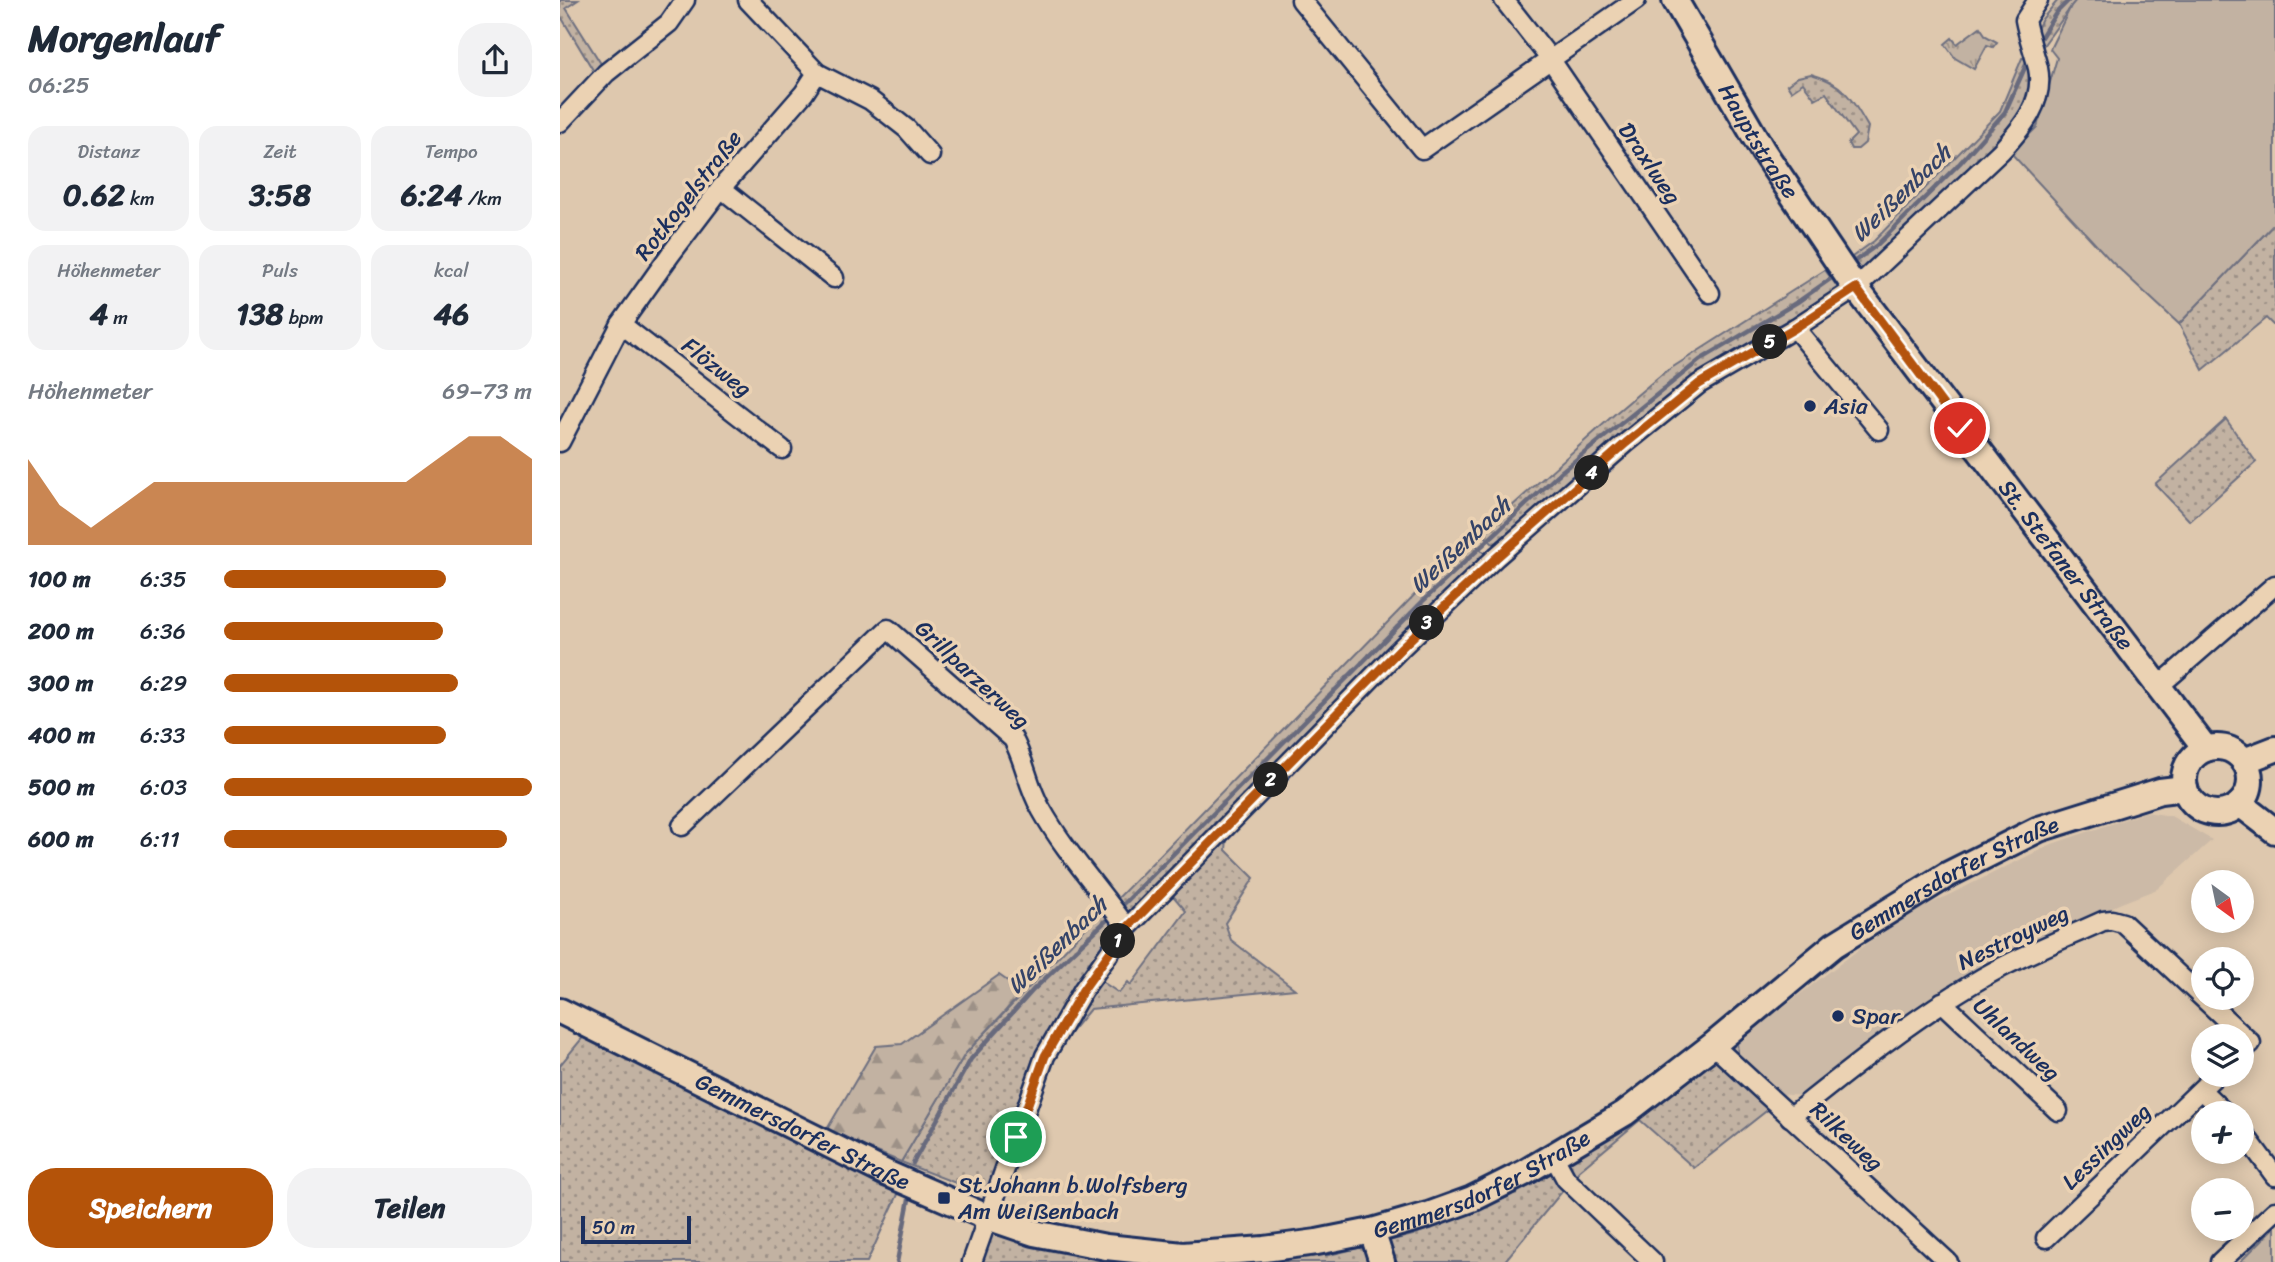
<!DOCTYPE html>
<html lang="de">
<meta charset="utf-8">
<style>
:root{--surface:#fff;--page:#f2f2f3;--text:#1f2937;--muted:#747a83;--accent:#b45309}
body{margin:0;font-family:Sriracha,sans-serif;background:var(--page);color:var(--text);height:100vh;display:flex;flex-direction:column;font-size:26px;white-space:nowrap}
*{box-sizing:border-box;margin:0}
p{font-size:23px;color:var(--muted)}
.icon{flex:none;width:38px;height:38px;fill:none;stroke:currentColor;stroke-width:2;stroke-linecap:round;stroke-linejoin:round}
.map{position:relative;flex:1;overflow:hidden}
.panel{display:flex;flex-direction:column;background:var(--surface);width:560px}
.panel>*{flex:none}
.needle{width:46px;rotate:147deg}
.buttons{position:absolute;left:1631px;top:870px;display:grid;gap:14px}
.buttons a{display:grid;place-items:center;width:63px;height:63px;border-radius:50%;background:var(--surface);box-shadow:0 4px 18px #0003;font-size:35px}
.scale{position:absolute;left:21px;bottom:18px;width:110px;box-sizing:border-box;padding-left:7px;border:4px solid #1b2f5e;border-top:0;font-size:19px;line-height:24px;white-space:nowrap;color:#1b2f5e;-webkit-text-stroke:5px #ebd2b3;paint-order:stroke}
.pin{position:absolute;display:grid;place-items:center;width:60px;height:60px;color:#fff;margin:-30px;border:4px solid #fff;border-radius:50%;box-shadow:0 2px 7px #0007}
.km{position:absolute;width:35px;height:35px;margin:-18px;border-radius:50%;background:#222;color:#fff;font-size:19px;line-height:35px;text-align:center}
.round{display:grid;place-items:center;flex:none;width:74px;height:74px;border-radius:28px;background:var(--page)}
.head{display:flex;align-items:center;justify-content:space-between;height:119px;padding:0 28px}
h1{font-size:38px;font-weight:700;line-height:52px}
.stats{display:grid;grid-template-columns:repeat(3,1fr);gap:10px;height:119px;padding:7px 28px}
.stats div{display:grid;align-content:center;border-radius:18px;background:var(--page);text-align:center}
.stats b{font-size:30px;font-weight:700}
.stats small{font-size:19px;font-weight:400}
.stats p{font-size:19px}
.chart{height:196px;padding:14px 28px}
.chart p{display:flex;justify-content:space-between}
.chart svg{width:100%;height:126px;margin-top:7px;fill:var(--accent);opacity:.7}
.cta{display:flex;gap:14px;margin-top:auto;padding:14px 28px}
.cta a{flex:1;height:80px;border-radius:28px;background:var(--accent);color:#fff;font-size:28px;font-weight:700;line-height:80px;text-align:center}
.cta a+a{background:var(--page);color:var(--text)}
ul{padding:0 28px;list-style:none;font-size:23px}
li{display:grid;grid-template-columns:112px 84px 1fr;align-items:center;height:52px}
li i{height:18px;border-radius:9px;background:var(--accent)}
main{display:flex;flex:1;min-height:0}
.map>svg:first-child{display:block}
.built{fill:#ccbaa7}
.grass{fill:url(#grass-dots);stroke:#6e7080;stroke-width:2}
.forest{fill:url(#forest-firs);stroke:#6e7080;stroke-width:2}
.park{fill:url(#park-tufts);stroke:#6e7080;stroke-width:2}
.garden{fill:#c2b2a2;stroke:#6e7080;stroke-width:2}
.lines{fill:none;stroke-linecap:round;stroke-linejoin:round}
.stream{stroke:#676a7d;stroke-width:4.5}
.street-casing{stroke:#1b2f5e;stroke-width:23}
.secondary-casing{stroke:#1b2f5e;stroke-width:30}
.street{stroke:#ebd2b3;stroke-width:18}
.secondary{stroke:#ebd2b3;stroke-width:24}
.route-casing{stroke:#fff;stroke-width:14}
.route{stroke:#b45309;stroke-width:9}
.poi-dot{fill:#1b2f5e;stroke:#ebd2b3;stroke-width:2.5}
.labels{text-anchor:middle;stroke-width:7;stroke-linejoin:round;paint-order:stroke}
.street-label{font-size:23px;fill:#1b2f5e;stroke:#ebd2b3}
.poi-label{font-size:23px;fill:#1b2f5e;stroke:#ebd2b3;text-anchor:start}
.water-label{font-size:24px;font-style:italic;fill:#344368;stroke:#ebd2b3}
</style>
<main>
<section class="panel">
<div class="head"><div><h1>Morgenlauf</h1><p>06:25</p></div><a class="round"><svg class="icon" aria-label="share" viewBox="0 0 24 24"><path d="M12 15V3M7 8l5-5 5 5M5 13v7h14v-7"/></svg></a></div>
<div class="stats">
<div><p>Distanz</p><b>0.62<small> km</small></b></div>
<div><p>Zeit</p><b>3:58</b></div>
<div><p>Tempo</p><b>6:24<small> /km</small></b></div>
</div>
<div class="stats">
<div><p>Höhenmeter</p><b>4<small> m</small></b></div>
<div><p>Puls</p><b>138<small> bpm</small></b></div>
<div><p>kcal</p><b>46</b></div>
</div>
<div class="chart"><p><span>Höhenmeter</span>69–73 m</p>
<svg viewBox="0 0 160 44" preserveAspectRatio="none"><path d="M0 44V14L10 30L20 38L30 30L40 22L50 22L60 22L70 22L80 22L90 22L100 22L110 22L120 22L130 14L140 6L150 6L160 14V44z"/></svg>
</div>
<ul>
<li><b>100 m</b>6:35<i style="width:72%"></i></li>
<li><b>200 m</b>6:36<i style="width:71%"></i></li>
<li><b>300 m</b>6:29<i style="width:76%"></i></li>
<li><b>400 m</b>6:33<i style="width:72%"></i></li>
<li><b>500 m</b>6:03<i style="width:100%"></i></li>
<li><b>600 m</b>6:11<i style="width:92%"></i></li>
</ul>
<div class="cta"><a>Speichern</a><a>Teilen</a></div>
</section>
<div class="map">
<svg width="1715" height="1262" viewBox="0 0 1715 1262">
<defs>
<pattern id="grass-dots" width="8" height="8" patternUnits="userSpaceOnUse" patternTransform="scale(1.75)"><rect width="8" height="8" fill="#c2b2a2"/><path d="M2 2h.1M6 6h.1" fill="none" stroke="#9d9187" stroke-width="1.8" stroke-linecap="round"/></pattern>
<pattern id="forest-firs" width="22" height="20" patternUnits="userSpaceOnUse" patternTransform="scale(1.75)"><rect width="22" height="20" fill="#c2b2a2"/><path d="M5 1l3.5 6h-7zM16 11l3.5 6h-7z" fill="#9d9187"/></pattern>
<pattern id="park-tufts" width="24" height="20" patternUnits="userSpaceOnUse" patternTransform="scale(1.75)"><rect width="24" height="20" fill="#c2b2a2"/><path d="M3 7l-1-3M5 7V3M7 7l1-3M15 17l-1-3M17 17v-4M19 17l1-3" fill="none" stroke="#9d9187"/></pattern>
</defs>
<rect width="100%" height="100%" fill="#dec8ae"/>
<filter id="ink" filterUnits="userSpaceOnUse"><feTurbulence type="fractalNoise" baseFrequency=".0143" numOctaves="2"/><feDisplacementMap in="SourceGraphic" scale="14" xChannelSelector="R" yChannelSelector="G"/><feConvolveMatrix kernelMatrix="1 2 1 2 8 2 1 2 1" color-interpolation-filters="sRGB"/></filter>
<g filter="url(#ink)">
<polygon class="built" points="1586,812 1611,816 1652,840 1597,889 1559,904 1400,978 1296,1052 1242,1096 1220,1094 1178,1055 1177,1042 1306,944 1354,912 1492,844"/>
<g class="grass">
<polygon points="0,0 18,0 6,8 43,67 36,75 0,15"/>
<polygon points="1498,0 1516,0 1480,50 1475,33 1482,19"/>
<path d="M1462 58 1468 59C1474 83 1471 99 1459 121L1302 272 1292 257 1314 241 1440 111Z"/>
<path d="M1251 74C1284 83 1292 99 1308 127L1305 143 1298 149H1291L1288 143 1296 135 1266 93 1255 99 1243 83 1231 91 1227 85 1238 77Z"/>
<polygon points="1715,223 1715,327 1706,318 1643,370 1619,324"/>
<polygon points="1265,270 1279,289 1259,305 1219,325 1132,382 1068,430 948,539 935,546 922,533 1057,412 1102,374"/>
<polygon points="1666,419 1696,462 1630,521 1595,484"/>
<polygon points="913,542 926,555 570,912 565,911 556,900 869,580"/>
<polygon points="667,839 666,850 694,878 665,923 671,940 735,989 530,1009 501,1044 538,979 559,993 568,982 571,985 626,911 609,891"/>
<polygon points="543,910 556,927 489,1032 427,1195 341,1162 405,1054"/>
<polygon points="24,1036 340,1190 307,1262 0,1262 0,1065"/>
<polygon points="1177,1042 1178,1055 1220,1094 1210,1108 1134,1168 1080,1120 1019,1171 944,1262 410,1262 424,1223 732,1254 769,1255 853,1235 948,1197 992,1173 1117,1080"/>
</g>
<g class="forest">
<polygon points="439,975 463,992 405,1054 341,1162 266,1131 316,1046 342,1044"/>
<polygon points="1715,1227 1715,1262 1680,1262"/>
</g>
<polygon class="park" points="1420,27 1426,36 1437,42 1433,47 1427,45 1414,69 1395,58 1385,44 1392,38 1397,44"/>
<polygon class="garden" points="1516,0 1715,0 1715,223 1619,324 1552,262 1451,153 1477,127 1497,58 1490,49 1511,6"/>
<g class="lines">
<g class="stream">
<polyline points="1476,45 1496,13 1509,0"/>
<polyline points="1288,266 1317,245 1400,163 1445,112 1470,56"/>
<polyline points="559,909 864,600 1002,471 1140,360 1239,301 1276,275"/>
<polyline points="353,1163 411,1059 473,990 552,915"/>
<polyline points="337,1262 349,1199"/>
</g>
<defs>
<g id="street">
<polyline points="741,0 862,149 1076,0"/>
<polyline points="944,0 991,60 1150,293"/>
<polyline points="257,73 310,100 347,129 370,155"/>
<polyline points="0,122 46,73 109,23 125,0"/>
<polyline points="161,188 274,278"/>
<polyline points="61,324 222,449"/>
<polyline points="1235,328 1319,430"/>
<polyline points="0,442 61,324 110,255 161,188 244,93 257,73 188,0"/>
<polyline points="1599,686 1715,585"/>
<path d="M122 826 328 629 453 739C465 761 468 787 481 809 505 852 539 888 567 928"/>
<polyline points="1382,1002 1498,1111"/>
<polyline points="1153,1045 1388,1262"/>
<polyline points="1641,1090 1665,1113"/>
<path d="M1230 1117C1289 1070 1347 1023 1412 984 1453 959 1499 941 1543 921L1552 920 1563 923 1691 1043 1682 1051"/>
<polyline points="1682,1131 1715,1176"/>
<polyline points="994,1157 1006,1179 1093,1262"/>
<polyline points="1486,1238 1657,1074"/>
<path d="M412 1262 485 1056 523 990 567 928 842 647 936 557 1066 443 1139 384 1235 328 1296 288 1441 151C1462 128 1485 102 1478 68 1474 52 1468 36 1465 20L1478 0"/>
<polyline points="1660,1262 1715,1211"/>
</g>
<g id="secondary">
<path id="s1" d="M1115 0 1203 151 1290 280 1646 749"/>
<circle cx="1657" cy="780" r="33"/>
<polyline points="1684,761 1715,749"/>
<polyline points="1680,804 1715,831"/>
<path id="s2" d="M0 1011 328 1174 427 1217 474 1233 546 1247 623 1255 704 1249 757 1242 812 1231 868 1215 912 1199 964 1173 1065 1113 1153 1045 1274 945 1387 875 1479 829 1600 791 1625 788"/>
<polyline points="812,1231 822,1262"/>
</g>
</defs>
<use href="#street" class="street-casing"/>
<use href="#secondary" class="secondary-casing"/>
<use href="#street" class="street"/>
<use href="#secondary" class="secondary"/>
</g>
</g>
<g class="lines" filter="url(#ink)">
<defs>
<polyline id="route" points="456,1137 485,1056 523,990 567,928 842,647 936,558 1066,443 1139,384 1235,328 1296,288 1400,428"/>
</defs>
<use href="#route" class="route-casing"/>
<use href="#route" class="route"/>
</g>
<g class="poi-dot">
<circle cx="1250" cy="406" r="7"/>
<circle cx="1278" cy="1016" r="7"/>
<rect x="377" y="1191" width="14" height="14" rx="3.5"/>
</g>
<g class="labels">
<g class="street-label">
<text dy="8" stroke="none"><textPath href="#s1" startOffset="164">Hauptstraße</textPath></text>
<text transform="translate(1090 163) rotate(56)" y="8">Draxlweg</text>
<text transform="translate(128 195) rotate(-52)" y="8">Rotkogelstraße</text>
<text transform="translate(157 367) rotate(38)" y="8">Flözweg</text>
<text dy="8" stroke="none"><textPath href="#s1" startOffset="688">St. Stefaner Straße</textPath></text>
<text transform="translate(413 674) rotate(43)" y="8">Grillparzerweg</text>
<text dy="8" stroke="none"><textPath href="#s2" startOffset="1552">Gemmersdorfer Straße</textPath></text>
<text transform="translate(1453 937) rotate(-26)" y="8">Nestroyweg</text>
<text transform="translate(1457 1039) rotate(43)" y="8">Uhlandweg</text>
<text dy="8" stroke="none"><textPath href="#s2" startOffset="271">Gemmersdorfer Straße</textPath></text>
<text transform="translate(1287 1136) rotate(43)" y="8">Rilkeweg</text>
<text transform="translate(1546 1146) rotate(-44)" y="8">Lessingweg</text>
<text dy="8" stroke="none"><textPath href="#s2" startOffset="985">Gemmersdorfer Straße</textPath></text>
</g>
<g class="poi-label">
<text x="1264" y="414">Asia</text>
<text x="1292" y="1024">Spar</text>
<text x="398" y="1193">St.Johann b.Wolfsberg<tspan x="398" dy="26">Am Weißenbach</tspan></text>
</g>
<g class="water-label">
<text transform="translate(1341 193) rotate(-44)" y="8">Weißenbach</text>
<text transform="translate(900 545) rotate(-43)" y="8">Weißenbach</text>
<text transform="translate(497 945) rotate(-44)" y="8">Weißenbach</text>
</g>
</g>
</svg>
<div class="buttons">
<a><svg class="needle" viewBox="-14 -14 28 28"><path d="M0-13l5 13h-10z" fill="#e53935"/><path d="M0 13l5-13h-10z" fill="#747a83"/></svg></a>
<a><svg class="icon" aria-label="locate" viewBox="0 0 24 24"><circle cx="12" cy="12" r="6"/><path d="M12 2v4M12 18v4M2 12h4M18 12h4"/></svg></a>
<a><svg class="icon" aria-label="layers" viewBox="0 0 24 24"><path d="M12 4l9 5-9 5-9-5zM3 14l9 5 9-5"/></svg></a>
<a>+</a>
<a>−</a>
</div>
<div class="scale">50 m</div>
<div class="pin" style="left:456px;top:1137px;background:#1e9e55"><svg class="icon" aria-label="arrive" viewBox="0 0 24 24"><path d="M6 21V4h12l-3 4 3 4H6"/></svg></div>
<div class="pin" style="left:1400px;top:428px;background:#d93025"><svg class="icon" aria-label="check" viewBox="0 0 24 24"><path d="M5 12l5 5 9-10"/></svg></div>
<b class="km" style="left:558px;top:941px">1</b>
<b class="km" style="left:711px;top:780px">2</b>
<b class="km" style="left:867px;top:623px">3</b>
<b class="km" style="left:1032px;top:473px">4</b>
<b class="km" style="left:1210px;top:342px">5</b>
</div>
</main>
